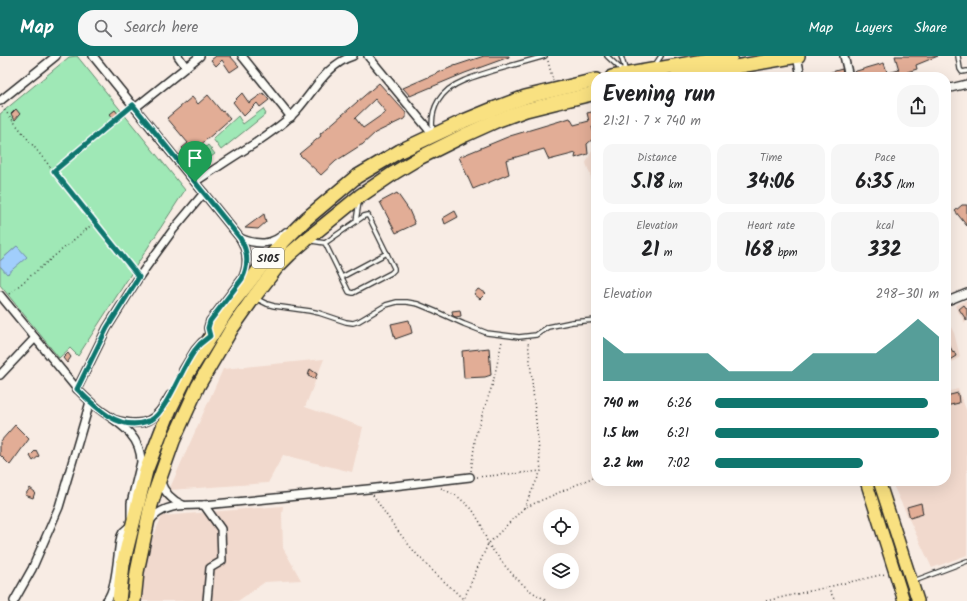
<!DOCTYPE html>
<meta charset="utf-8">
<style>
:root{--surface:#fff;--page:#f6f6f6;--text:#202124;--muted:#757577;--accent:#0f766e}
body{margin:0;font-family:Kalam,sans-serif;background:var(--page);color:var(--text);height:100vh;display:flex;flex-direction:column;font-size:15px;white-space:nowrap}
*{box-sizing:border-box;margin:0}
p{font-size:13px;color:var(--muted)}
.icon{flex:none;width:22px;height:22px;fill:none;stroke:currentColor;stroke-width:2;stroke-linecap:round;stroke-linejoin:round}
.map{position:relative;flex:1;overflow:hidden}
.panel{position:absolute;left:591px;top:16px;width:360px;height:414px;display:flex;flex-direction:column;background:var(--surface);border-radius:16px;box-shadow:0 4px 16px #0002}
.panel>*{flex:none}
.fabs{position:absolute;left:543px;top:453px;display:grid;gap:8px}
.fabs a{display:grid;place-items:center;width:36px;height:36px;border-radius:50%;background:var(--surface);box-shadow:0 4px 16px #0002;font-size:20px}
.pin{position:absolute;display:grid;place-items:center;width:34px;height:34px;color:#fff;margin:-41px -17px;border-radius:50% 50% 50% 0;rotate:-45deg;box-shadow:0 0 4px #0007}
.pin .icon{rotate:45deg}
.round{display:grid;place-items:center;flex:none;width:42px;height:42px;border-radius:16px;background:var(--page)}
.head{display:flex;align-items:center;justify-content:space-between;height:68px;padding:0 12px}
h1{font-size:22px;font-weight:700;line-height:30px}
.figures{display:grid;grid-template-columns:repeat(3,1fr);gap:6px;height:68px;padding:4px 12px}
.figures div{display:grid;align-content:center;border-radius:10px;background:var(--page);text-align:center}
.figures b{font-size:20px;font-weight:700}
.figures small{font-size:11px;font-weight:400}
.figures p{font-size:11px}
.chart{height:112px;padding:8px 12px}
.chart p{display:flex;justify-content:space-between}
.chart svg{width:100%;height:72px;margin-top:4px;fill:var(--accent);opacity:.7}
ul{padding:0 12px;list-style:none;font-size:13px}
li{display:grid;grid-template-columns:64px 48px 1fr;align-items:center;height:30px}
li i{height:10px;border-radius:5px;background:var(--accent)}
header{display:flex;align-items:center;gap:24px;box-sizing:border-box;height:56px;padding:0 20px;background:var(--accent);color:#fff}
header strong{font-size:19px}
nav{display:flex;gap:22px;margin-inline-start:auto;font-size:14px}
.search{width:280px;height:36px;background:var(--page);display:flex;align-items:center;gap:10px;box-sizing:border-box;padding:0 14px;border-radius:16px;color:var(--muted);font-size:15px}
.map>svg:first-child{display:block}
.built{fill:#f1d9cd}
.green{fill:#9fe8b6;stroke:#658a70}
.water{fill:#a1cefc;stroke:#728da8}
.building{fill:#e2ad96;stroke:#2b2b2b;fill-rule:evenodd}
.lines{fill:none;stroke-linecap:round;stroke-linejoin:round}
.lane-casing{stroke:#2b2b2b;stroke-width:6}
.street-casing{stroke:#2b2b2b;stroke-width:10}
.primary-casing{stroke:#2b2b2b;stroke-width:14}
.highway-casing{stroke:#2b2b2b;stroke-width:16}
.path{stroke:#2b2b2b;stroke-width:1.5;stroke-dasharray:1 3;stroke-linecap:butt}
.lane{stroke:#fdfcf7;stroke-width:3.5}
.street{stroke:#fdfcf7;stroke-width:7}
.primary{stroke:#f9e181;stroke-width:11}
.highway{stroke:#f9e181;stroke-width:13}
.route-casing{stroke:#fff;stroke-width:8}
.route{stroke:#0f766e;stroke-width:5}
.labels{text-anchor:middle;stroke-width:3.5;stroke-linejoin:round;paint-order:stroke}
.shield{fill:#fdfcf7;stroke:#6a6a68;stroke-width:1}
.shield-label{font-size:12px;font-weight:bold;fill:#2b2b2b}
</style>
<header>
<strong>Map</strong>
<div class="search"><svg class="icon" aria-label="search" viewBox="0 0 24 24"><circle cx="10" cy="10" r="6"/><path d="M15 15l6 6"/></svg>Search here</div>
<nav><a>Map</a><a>Layers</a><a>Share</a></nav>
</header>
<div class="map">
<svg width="967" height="545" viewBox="0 0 967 545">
<rect width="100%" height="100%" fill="#f8ece4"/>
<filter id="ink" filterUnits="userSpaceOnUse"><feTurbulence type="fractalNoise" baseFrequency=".025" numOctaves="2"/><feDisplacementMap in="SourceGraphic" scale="8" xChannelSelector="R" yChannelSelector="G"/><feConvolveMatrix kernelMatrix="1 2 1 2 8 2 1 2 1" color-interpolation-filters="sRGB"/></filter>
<g filter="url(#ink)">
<g class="built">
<polygon points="596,86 596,136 586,107"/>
<polygon points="967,244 967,264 965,267 955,250"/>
<polygon points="946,262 954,277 960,301 946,310"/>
<polygon points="324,303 305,351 363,371 352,416 283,399 268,427 169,434 223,313"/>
<polygon points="958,333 967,356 967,499 932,512 891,425 946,425 946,336"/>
<polygon points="283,450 282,458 283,492 301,524 265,526 238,545 141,545 145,500 162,460"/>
</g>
<g class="green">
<polygon points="77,0 185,134 78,300 70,292 59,302 0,229 0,210 8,218 17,190 0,205 0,58 69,1"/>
<polygon points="263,53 266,58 221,94 213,83 238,60 243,68"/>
<polygon points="208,89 215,98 196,112 190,105"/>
</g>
<polygon class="water" points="17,190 27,201 7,218 0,210 0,205"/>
<g class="building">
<polygon points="216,0 230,0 239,10 230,16 222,4 216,10 211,4"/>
<polygon points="484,0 509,0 509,1 465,17 410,40 403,32 454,10"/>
<polygon points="895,0 938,0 916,9 917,13 907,16 909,21 881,21 881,19 899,14"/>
<polygon points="884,7 887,16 869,21 854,21 853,16"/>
<polygon points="842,13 844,21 822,21 821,19"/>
<path d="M379 27 406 57V62L375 77 362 89H361L336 105 321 119 299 98 321 80 320 78ZM375 43 386 56 363 72 355 62Z"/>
<polygon points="242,37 249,47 263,37 269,44 260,51 257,47 244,60 233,46"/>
<polygon points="208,39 222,56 223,55 230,63 189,99 182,92 188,87 167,62 192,41 198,48"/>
<polygon points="16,53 20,58 15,64 11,58"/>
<polygon points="115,54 119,59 114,63 110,58"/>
<polygon points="596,55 596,70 592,71 595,81 587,88 588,98 575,102 576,97 549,104 544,93 506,104 509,118 473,133 459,101 510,80 570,62 574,69 589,65 587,57"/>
<polygon points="397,137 409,154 415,168 396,177 380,146"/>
<polygon points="962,149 967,149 967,170 955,155"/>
<polygon points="455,155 458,161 445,168 443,162"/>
<polygon points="264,158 266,166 258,173 245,172"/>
<polygon points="478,233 486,237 480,243 474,238"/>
<polygon points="964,249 967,253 967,265 959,253"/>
<polygon points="460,254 461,260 456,261 453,260 452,255"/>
<polygon points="409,264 412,277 395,283 391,268"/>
<polygon points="946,284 953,296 954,295 956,300 946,306"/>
<polygon points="489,292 491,319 485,321 464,322 462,295"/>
<polygon points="68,297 71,301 67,307 63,302"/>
<polygon points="310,313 317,318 315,323 308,320"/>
<polygon points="958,337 959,347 946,350 946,340"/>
<polygon points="15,369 29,383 10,409 0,399 0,386"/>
<polygon points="36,394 39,400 33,405 30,400"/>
<polygon points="30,432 35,436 33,442 25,439"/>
<polygon points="921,447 923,458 910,462 907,451"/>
</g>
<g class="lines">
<defs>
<g id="lane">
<polyline points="607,0 624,16"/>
<polyline points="621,0 626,16"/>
<polyline points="958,0 960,13 962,16 967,15"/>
<polyline points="655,9 661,0"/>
<path d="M433 76C429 52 441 34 463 25 472 21 483 18 492 15 510 10 528 5 545 0"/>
<polyline points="356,165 359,146"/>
<polyline points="312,185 325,187 364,160 368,159 394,212 394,214 391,217 353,237 349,236 325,187"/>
<polyline points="342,221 387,197"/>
<polyline points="257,243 267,248 274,250 310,255 319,257 346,266 353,267 359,265 386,249 397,246 407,246 418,248 435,255 464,268 487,277 519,281 536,279 548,271 572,266 596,264"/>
<polyline points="914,525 967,505"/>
</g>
<g id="street">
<path d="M93 0 240 182C248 196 249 209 242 223L210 265 208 272 210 280"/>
<polyline points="178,0 186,11"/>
<polyline points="242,0 291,61"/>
<polyline points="368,0 433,79"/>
<polyline points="797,0 801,21"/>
<polyline points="844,0 849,21"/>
<polyline points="946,33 967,28"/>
<polyline points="0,45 56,0"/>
<polyline points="135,52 200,0"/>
<path d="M195 126C215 113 234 100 254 88 269 77 285 68 297 54 314 35 327 8 353 0"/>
<path d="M240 182C257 189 272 190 286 176"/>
<path d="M0 239 77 333C85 341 93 349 103 356 122 369 141 381 141 406L131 447V460"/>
<polyline points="946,245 950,244 967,237"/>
<polyline points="183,314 195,294 202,286"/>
<polyline points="0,319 35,282"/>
<polyline points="77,333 107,272 139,221 173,174 204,137"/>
<path d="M116 364C146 372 156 365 170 339"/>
<path d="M160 424C164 436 171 444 183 449"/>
<polyline points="204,449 221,473 222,505 210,512 207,545"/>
<path d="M149 466C162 448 183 449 204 449L368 433 470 421"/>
<polyline points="14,545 32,513 59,451 90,346"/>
<path d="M106 545C117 534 117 497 121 480L123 476 131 469"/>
</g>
<g id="primary">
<polyline points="866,425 904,545"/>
<polyline points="879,425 918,545"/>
</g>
<g id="highway">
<polyline points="612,21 731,0"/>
<polyline points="677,21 798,0"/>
<polyline points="119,545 123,508 146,415 170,353 188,317 230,250 261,211 284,185 306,163 356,121 400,95 464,65 493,53 525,41 596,24"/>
<polyline points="134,545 137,516 151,449 155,436 173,385 198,330 232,272 254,241 277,211 290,198 306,184 360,140 394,117 419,102 465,79 496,65 526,54 558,46 596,37"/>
</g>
</defs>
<use href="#lane" class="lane-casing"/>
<use href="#street" class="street-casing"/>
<use href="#primary" class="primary-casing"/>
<use href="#highway" class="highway-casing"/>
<g class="path">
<polyline points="548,5 553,25"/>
<polyline points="2,51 134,215"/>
<polyline points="54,114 127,54"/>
<polyline points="9,238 95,166"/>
<polyline points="471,415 476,377 493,327 502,285"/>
<polyline points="477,421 541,415"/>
<polyline points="441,432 457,440 472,453 481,468 488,488 506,511 517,523 529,534 547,545"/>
<path d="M373 439C388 462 404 485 423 505 436 519 450 530 463 543"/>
<polyline points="524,452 541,415 528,285"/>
<polyline points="828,531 835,545"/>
<polyline points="463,545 488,488 524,452 596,420"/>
<polyline points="766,545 885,518"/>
</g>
<use href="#lane" class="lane"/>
<use href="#street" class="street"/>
<use href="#primary" class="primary"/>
<use href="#highway" class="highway"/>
</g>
</g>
<g class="lines" filter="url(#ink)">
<defs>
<path id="route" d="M133 49 240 182C248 195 249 209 242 223L210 265 208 272 210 280 200 288 195 294C183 311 176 331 165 348 162 353 157 361 151 364 149 365 147 365 145 366 118 375 94 350 77 333L107 272 139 221 54 115Z"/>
</defs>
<use href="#route" class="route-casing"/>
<use href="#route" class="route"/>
</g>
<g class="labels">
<rect class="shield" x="252" y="192" width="32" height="20" rx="3"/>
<g class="shield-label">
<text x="268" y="206">S105</text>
</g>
</g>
</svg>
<div class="fabs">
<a><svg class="icon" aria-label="locate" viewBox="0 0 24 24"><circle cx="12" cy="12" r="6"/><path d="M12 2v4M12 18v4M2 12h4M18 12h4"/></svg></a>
<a><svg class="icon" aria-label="layers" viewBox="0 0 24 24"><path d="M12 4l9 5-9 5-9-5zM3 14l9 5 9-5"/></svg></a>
</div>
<div class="pin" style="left:195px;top:126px;background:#1e9e55"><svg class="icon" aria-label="arrive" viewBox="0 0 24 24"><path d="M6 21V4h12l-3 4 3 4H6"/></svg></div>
<section class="panel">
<div class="head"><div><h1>Evening run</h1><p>21:21 · 7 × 740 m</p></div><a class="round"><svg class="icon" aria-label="share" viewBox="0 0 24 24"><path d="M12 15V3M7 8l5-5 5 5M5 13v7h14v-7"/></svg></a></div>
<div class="figures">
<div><p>Distance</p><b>5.18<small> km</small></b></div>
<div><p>Time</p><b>34:06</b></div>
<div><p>Pace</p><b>6:35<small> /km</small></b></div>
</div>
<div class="figures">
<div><p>Elevation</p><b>21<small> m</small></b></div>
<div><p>Heart rate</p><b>168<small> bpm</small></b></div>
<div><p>kcal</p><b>332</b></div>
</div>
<div class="chart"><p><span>Elevation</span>298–301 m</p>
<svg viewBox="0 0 160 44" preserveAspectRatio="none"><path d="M0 44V17L10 27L20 27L30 27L40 27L50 27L60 38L70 38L80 38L90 38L100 27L110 27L120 27L130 27L140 17L150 6L160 17V44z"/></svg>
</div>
<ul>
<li><b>740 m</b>6:26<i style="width:95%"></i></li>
<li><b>1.5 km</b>6:21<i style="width:100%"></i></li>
<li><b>2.2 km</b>7:02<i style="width:66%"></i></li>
</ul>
</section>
</div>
